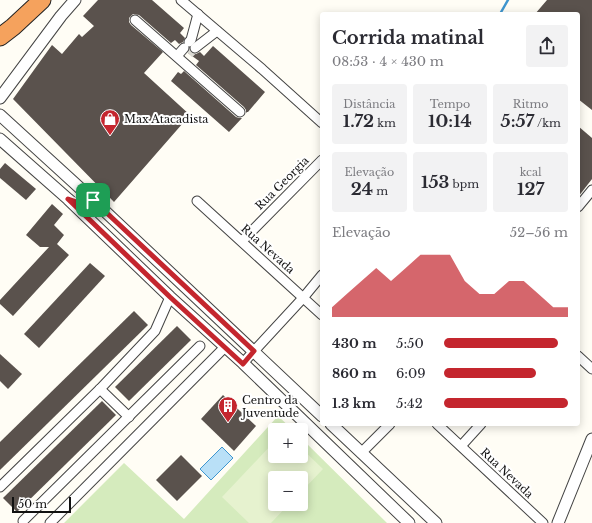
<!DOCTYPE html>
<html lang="pt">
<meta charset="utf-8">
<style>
:root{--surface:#fff;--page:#f2f2f3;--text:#2b2b33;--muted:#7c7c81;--accent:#c4262e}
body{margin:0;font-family:"Libre Baskerville",serif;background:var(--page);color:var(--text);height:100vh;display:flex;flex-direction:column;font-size:15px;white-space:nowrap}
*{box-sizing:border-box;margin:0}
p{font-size:13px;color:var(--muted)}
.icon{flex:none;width:22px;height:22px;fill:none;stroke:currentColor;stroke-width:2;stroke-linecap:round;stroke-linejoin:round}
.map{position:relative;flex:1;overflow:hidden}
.side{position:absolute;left:320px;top:12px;width:260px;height:414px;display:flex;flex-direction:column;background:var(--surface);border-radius:4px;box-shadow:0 2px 10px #0003}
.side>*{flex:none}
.tools{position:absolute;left:268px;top:423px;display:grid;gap:8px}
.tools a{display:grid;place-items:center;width:40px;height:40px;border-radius:4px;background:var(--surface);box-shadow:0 2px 10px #0003;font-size:20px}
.scale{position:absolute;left:12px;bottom:10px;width:59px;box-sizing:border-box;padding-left:4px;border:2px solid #111;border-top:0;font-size:11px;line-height:14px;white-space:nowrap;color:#111;-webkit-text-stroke:3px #fff;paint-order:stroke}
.pin{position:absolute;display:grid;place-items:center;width:34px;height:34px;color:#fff;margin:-17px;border-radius:8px;box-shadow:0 2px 6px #0006}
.round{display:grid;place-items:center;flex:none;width:42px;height:42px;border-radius:4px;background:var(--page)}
.overview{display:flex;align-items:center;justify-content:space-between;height:68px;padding:0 12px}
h1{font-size:18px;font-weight:800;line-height:30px}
.figures{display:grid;grid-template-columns:repeat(3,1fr);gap:6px;height:68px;padding:4px 12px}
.figures div{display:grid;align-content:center;border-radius:4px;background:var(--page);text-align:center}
.figures b{font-size:17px;font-weight:800}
.figures small{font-size:11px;font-weight:400}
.figures p{font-size:11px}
.chart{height:112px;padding:8px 12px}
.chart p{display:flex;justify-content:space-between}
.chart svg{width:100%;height:72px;margin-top:4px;fill:var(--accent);opacity:.7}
ul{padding:0 12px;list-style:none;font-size:13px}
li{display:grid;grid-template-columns:64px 48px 1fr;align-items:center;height:30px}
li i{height:10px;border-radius:5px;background:var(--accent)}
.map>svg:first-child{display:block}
.green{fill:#d5ebbd;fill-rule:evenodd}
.pitch{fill:#e6f2cf}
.water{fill:#b9e0f7;stroke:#3f96cf}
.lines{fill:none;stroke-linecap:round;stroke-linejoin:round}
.stream{stroke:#3f96cf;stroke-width:2.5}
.building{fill:#5a524d}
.minor-tunnel{stroke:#dbdad3;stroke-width:9;stroke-dasharray:9 4.5;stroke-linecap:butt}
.minor-casing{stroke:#444;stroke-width:11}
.tertiary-casing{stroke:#444;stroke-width:13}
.motorway-casing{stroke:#222;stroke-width:19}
.minor{stroke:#fff;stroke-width:9}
.tertiary{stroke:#fff;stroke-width:11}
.motorway{stroke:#f5a25d;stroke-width:17}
.route-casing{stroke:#fff;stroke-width:8}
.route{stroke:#c4262e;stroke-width:5}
.labels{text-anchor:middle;stroke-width:4;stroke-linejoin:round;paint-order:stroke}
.poi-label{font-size:11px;fill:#111;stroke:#fff;text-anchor:start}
.street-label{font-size:11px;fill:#111;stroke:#fff}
</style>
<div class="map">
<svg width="592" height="523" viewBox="0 0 592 523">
<rect width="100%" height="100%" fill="#fffdf5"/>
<path class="green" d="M278 416 293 430H275V456H301V438L387 523H64L124 463 184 519ZM275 478H301V504H275Z"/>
<polygon class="pitch" points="275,441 275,456 301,456 301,448 323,469 301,492 301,478 275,478 275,504 289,504 271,523 249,523 222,497"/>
<polygon class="water" points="222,447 233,458 211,480 200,469"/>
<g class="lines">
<polyline class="stream" points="500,14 508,0"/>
</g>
<g class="building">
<polygon points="98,0 152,0 184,28 180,33 185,38 183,42 179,44 175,40 171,43 139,15 133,14 129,18 129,22 131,25 163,52 144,73 190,115 114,202 13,99 52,45 62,54 79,34 82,37 94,26 83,16"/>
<polygon points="547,0 592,0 592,110 578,99 578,14 535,14"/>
<polygon points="213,46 265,92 248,112 247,112 246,113 246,110 244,107 196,65 199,61 188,53 190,50 193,54 196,54 200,52 204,56"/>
<polygon points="184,71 236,117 239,118 242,118 229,132 171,81 178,72 181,74"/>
<polygon points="578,126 592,138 592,179 578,197"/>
<polygon points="5,163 36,189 26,200 0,178 0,169"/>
<polygon points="52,204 63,214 54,225 64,235 57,244 69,255 13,316 0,304 0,300 49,247 40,247 26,235"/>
<polygon points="90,263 105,276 39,348 24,334"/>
<polygon points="134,311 148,325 0,470 0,442"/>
<polygon points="177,326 191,340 129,401 115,387"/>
<polygon points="0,354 22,374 8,389 0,381"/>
<polygon points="223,395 256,426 234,451 201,419"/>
<polygon points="102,401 116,415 17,512 3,498"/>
<polygon points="181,455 202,476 177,501 156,480"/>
</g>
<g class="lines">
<polyline class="minor-tunnel" points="189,54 195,48"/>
<defs>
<g id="minor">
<polyline points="181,0 262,69 322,123"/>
<polyline points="135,20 240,112"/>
<polyline points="189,42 191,40 198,14"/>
<polyline points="195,48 217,31"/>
<polyline points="177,56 184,48"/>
<polyline points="197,201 322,315"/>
<polyline points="578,207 592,190"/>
<polyline points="242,241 322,160"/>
<polyline points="578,356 592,369"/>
<polyline points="243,363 303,298 322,275"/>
<polyline points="100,389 129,417"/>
<polyline points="437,424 543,523"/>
<polyline points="461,446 481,424"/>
<polyline points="361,453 390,424"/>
<polyline points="0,487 100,389 155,331 170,297"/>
<polyline points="23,521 200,346"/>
<polyline points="50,523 225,347"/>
</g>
<g id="tertiary">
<polyline points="0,98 61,16 75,0"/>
<polyline points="0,115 93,200 322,416"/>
<polyline points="0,139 68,199 170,297 243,363 409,523"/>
<polyline points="331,424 436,523"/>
<polyline points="558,523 592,439"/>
</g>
<polyline id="motorway" points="0,37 13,27 42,0"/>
</defs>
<use href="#minor" class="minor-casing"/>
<use href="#tertiary" class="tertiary-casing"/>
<use href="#motorway" class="motorway-casing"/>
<use href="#minor" class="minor"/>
<use href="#tertiary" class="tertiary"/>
<use href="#motorway" class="motorway"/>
</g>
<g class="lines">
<defs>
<polygon id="route" points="68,199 88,206 93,200 254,351 243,364 170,297"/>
</defs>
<use href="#route" class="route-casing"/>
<use href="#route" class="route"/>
</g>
<defs>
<symbol id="shop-pin" viewBox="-11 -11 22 30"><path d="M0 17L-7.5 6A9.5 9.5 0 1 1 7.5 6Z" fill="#c4262e" stroke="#fff"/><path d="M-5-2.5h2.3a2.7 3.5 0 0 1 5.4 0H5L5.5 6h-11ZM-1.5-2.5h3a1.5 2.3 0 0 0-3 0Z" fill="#fff"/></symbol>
<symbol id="building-pin" viewBox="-11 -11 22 30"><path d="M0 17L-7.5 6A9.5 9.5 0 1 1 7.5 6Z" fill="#c4262e" stroke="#fff"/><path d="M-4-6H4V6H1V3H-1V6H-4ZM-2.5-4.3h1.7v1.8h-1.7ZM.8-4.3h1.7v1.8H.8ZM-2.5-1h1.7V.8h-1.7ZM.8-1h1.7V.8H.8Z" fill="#fff"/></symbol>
</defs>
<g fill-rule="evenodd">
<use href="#shop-pin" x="99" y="108" width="22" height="30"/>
<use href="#building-pin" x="217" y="395" width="22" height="30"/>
</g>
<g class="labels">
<g class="poi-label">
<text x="124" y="123">Max Atacadista</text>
<text x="242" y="404">Centro da<tspan x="242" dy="13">Juventude</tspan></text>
</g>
<g class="street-label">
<text transform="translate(282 183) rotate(-45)" y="4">Rua Georgia</text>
<text transform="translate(268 249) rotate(42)" y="4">Rua Nevada</text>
<text transform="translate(507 473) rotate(43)" y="4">Rua Nevada</text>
</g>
</g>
</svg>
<div class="tools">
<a>+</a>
<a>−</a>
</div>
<div class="scale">50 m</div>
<div class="pin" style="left:93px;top:200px;background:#1e9e55"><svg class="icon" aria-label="arrive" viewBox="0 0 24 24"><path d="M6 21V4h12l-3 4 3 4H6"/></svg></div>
<section class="side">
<div class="overview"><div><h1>Corrida matinal</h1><p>08:53 · 4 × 430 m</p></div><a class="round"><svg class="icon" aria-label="share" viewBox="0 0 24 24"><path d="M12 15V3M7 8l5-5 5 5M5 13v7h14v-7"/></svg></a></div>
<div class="figures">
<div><p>Distância</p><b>1.72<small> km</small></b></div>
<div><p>Tempo</p><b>10:14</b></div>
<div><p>Ritmo</p><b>5:57<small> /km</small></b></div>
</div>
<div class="figures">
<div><p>Elevação</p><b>24<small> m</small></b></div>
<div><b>153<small> bpm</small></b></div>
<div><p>kcal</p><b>127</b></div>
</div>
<div class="chart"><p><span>Elevação</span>52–56 m</p>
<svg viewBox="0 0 160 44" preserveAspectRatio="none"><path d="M0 44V38L10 30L20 22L30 14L40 22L50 14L60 6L70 6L80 6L90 22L100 30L110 30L120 22L130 22L140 30L150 38L160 38V44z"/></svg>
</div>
<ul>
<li><b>430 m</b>5:50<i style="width:92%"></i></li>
<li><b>860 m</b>6:09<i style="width:74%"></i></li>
<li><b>1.3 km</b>5:42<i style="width:100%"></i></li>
</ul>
</section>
</div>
